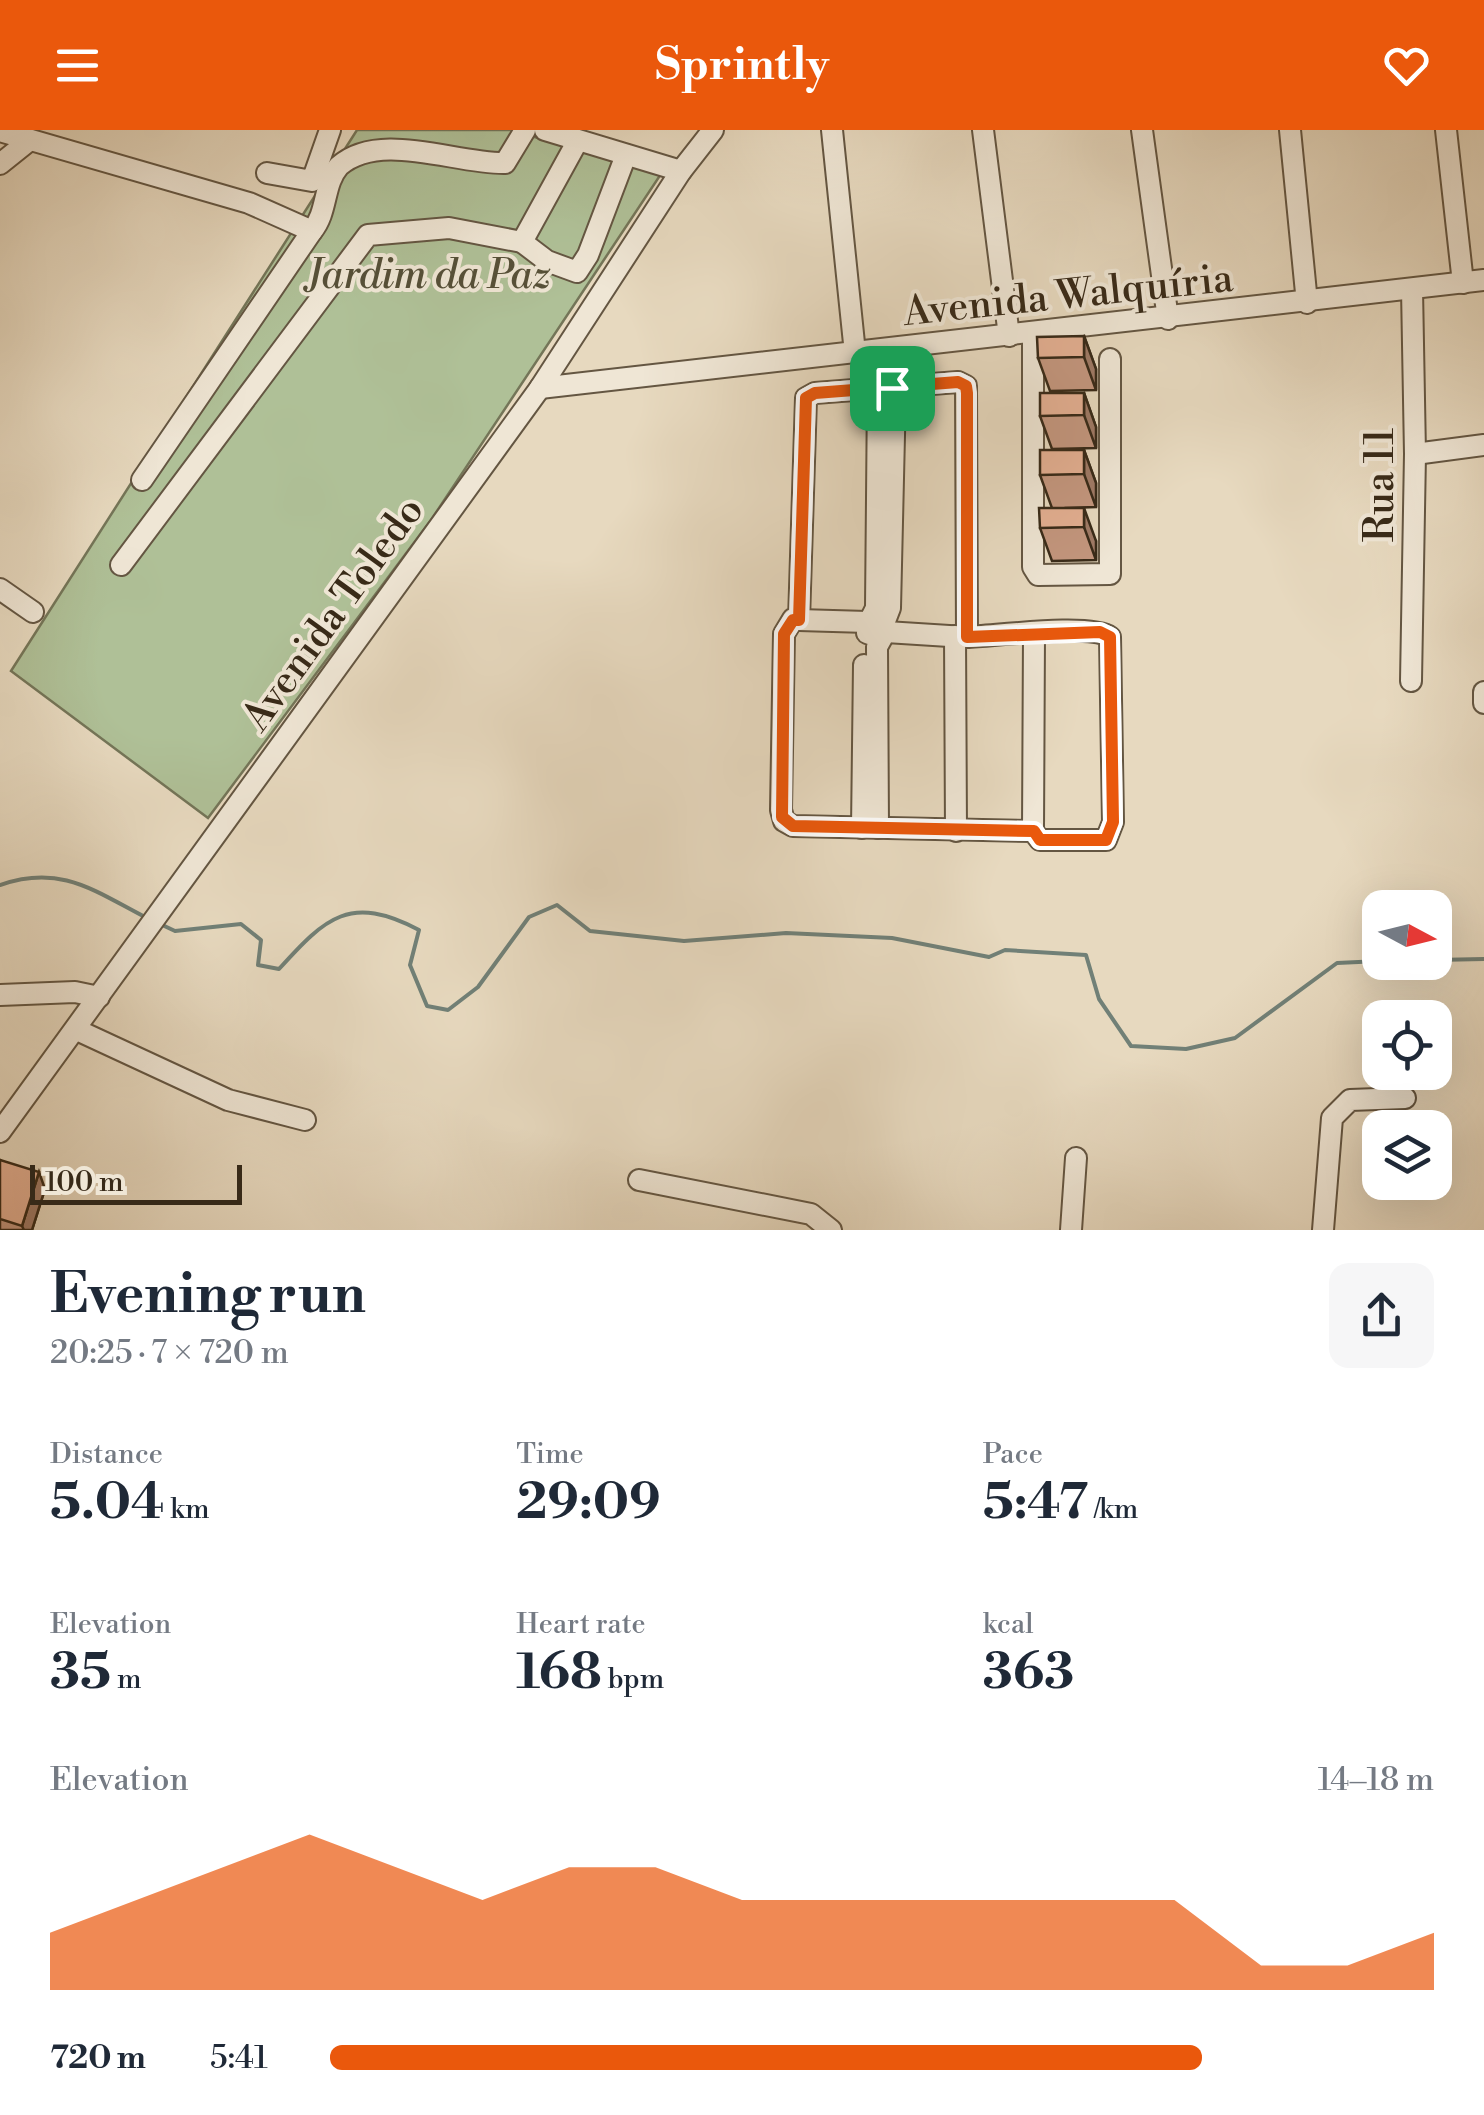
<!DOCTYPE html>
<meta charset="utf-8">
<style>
:root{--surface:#fff;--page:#f6f6f7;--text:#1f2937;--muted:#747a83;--accent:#ea580c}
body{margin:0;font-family:"Libre Bodoni",serif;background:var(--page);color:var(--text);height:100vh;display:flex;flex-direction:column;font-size:38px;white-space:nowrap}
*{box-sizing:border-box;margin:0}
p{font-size:32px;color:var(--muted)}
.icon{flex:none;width:55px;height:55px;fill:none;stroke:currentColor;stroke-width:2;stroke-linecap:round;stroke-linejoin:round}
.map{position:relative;height:1100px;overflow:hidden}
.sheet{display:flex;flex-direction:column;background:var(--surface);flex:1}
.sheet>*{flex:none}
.needle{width:65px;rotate:97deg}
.buttons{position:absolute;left:1362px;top:760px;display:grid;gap:20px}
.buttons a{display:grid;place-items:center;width:90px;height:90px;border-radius:20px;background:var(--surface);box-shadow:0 10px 40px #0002;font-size:50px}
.scale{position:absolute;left:30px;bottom:25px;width:212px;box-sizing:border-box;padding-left:10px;border:5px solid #382a18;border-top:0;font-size:28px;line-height:35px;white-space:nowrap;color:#382a18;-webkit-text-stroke:8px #efe6d5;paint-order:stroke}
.pin{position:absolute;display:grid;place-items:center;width:85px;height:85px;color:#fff;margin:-42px;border-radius:20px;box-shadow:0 5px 15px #0006}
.round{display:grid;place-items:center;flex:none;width:105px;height:105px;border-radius:20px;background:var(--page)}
.head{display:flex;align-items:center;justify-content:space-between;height:170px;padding:0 50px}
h1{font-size:55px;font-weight:700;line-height:75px}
.figures{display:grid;grid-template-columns:repeat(3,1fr);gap:15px;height:170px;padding:10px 50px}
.figures div{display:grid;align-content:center}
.figures b{font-size:50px;font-weight:700}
.figures small{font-size:28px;font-weight:400}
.figures p{font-size:28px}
.chart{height:280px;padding:20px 50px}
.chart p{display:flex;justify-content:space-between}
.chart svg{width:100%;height:180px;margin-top:10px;fill:var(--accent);opacity:.7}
ul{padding:0 50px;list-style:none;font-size:32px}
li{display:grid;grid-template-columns:160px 120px 1fr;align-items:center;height:75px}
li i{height:25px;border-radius:12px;background:var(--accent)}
header{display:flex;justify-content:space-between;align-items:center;height:130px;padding:0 50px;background:var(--accent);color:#fff;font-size:45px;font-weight:700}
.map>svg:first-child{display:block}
.green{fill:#afc097;stroke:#747558;stroke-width:2.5}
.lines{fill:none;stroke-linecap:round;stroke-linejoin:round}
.stream{stroke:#718077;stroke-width:4}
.minor-casing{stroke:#645642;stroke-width:24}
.minor{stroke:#efe6d5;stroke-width:20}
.wall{fill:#c3967e;stroke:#382a18;stroke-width:2.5}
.shaded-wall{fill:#9f7a66;stroke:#382a18;stroke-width:2.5}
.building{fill:#e3af92;stroke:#382a18;stroke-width:2.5}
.route-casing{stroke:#fff;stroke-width:20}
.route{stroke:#ea580c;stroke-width:12}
.labels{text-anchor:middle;stroke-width:8;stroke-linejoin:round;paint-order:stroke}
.park-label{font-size:40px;font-style:italic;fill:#565038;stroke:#efe6d5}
.street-label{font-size:40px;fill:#382a18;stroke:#efe6d5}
</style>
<header><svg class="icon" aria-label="menu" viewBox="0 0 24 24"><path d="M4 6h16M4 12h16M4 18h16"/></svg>Sprintly<svg class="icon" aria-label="heart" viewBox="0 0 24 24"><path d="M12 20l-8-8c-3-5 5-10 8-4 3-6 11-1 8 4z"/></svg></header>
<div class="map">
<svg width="1484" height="1100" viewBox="0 0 1484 1100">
<rect width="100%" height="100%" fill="#e7d9bf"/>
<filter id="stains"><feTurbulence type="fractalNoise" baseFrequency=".002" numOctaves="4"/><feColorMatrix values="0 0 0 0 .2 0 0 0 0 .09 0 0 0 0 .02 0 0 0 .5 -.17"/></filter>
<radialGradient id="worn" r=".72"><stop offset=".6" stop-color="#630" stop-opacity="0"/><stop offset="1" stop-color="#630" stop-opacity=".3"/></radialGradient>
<polygon class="green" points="357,0 511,0 661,44 431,390 208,688 11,541"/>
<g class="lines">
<g class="stream">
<path d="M0 755C60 734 93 760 145 787"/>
<path d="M158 793 175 801 241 794 261 810 258 835 279 839C326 787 350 764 419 800L410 835 427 876 448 880 478 857 529 787 557 775 590 801 684 811 786 803 892 808 989 827 1005 820 1086 825 1099 869 1131 916 1186 919 1235 908 1337 833 1380 831"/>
<polyline points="1435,830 1484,829"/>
</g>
<defs>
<g id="minor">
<polyline points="545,0 681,41"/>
<polyline points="832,0 855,223"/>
<polyline points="983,0 1009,206"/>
<polyline points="1142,0 1168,189"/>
<polyline points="1290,0 1307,173"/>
<polyline points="1446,0 1463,153"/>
<path d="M0 1 249 73 312 101C328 82 323 54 339 36 380 0 455 34 505 33L525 0"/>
<polyline points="0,34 30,10"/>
<polyline points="267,43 312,51 330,0"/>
<polyline points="522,112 547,131 577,142 588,125 626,25"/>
<polyline points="1033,203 1033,437 1038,445 1110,444 1110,229"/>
<polyline points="869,221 878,259 876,478 871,488"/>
<polyline points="540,258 1484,150"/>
<polyline points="1415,324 1484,315"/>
<polyline points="142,350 312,101"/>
<polyline points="121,435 368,105 449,98 522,112 577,12"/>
<polyline points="0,459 33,482"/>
<polyline points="799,490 867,492"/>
<polyline points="885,491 890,478 896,219"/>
<polyline points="886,502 965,507"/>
<polyline points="955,506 956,701"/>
<polyline points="1411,551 1415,324 1412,159"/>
<polyline points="1484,562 1484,573"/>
<polyline points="862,698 864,535"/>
<polyline points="878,698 877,517 887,499 881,488 871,488 867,503 881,508"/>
<path d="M1033 701 793 696 784 691 781 680 784 504 793 489 799 490 806 268 815 263 958 252 966 256 967 507C996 506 1090 493 1110 507L1113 692 1106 710H1040L1033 701 1034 504"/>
<polyline points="0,865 75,862 99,867"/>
<polyline points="77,900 228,970 305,990"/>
<polyline points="0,1002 540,258 681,41 713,0"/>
<polyline points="639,1050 811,1084 831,1100"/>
<polyline points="1071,1100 1076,1028"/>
<polyline points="1323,1100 1332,988 1350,970 1405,968"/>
</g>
</defs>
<use href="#minor" class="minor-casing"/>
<use href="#minor" class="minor"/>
</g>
<g class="wall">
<polygon points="1084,206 1096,239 1096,260 1050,261 1038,228"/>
<polygon points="1084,263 1096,297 1096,318 1052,319 1040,286"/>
<polygon points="1084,320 1096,353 1096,377 1067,378 1096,411 1096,430 1052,431 1040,398 1052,378 1040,345"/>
<polygon points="0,1030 45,1059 32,1100 0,1100"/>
</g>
<g class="shaded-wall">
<polygon points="1084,206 1096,239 1096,260 1084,227"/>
<polygon points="1084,263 1096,297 1096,318 1084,285"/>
<polygon points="1084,320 1096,353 1096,377 1084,344"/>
<polygon points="1084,378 1096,411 1096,430 1084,397"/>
<polygon points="39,1042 45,1059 32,1100 24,1100 22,1096"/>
</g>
<g class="building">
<polygon points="1084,206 1084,227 1038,228 1037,207"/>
<polygon points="1040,263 1084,263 1084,285 1040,286"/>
<polygon points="1040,320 1084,320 1084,344 1040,345"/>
<polygon points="1039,378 1084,378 1084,397 1040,398"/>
<polygon points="0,1030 39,1042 22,1096 0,1089"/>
</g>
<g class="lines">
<defs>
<polygon id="route" points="958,252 966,256 967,263 967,507 1100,502 1110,507 1113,692 1106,710 1040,710 1034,701 793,696 782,687 784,504 793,490 799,490 806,268 815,263"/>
</defs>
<use href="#route" class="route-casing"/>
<use href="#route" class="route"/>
</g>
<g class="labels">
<g class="park-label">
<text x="429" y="158">Jardim da Paz</text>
</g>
<g class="street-label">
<text transform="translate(1068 164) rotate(-6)" y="14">Avenida Walquíria</text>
<text transform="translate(1379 355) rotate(-90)" y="14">Rua 11</text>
<text transform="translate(332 483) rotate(-54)" y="14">Avenida Toledo</text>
</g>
</g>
<rect width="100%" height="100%" filter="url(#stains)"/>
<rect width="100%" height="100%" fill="url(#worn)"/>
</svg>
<div class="buttons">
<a><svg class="needle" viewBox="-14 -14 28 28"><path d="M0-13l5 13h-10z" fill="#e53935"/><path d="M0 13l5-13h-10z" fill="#747a83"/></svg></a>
<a><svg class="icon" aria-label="locate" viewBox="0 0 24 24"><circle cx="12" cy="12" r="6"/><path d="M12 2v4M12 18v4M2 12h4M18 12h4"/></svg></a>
<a><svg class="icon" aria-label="layers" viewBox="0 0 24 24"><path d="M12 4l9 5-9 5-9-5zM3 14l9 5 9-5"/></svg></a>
</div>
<div class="scale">100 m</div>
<div class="pin" style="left:892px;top:258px;background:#1e9e55"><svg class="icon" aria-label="arrive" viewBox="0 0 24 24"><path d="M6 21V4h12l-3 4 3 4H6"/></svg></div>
</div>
<section class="sheet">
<div class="head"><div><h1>Evening run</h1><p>20:25 · 7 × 720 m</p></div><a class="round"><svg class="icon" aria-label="share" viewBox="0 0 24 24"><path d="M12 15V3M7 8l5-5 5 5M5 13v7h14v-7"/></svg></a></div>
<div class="figures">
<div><p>Distance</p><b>5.04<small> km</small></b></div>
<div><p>Time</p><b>29:09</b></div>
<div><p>Pace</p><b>5:47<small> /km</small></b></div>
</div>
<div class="figures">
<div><p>Elevation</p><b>35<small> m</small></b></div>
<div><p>Heart rate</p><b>168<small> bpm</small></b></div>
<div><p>kcal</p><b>363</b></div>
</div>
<div class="chart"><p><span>Elevation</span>14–18 m</p>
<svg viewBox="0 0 160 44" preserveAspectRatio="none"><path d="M0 44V30L10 22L20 14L30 6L40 14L50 22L60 14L70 14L80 22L90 22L100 22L110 22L120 22L130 22L140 38L150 38L160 30V44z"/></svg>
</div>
<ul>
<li><b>720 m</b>5:41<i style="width:79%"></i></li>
</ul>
</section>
